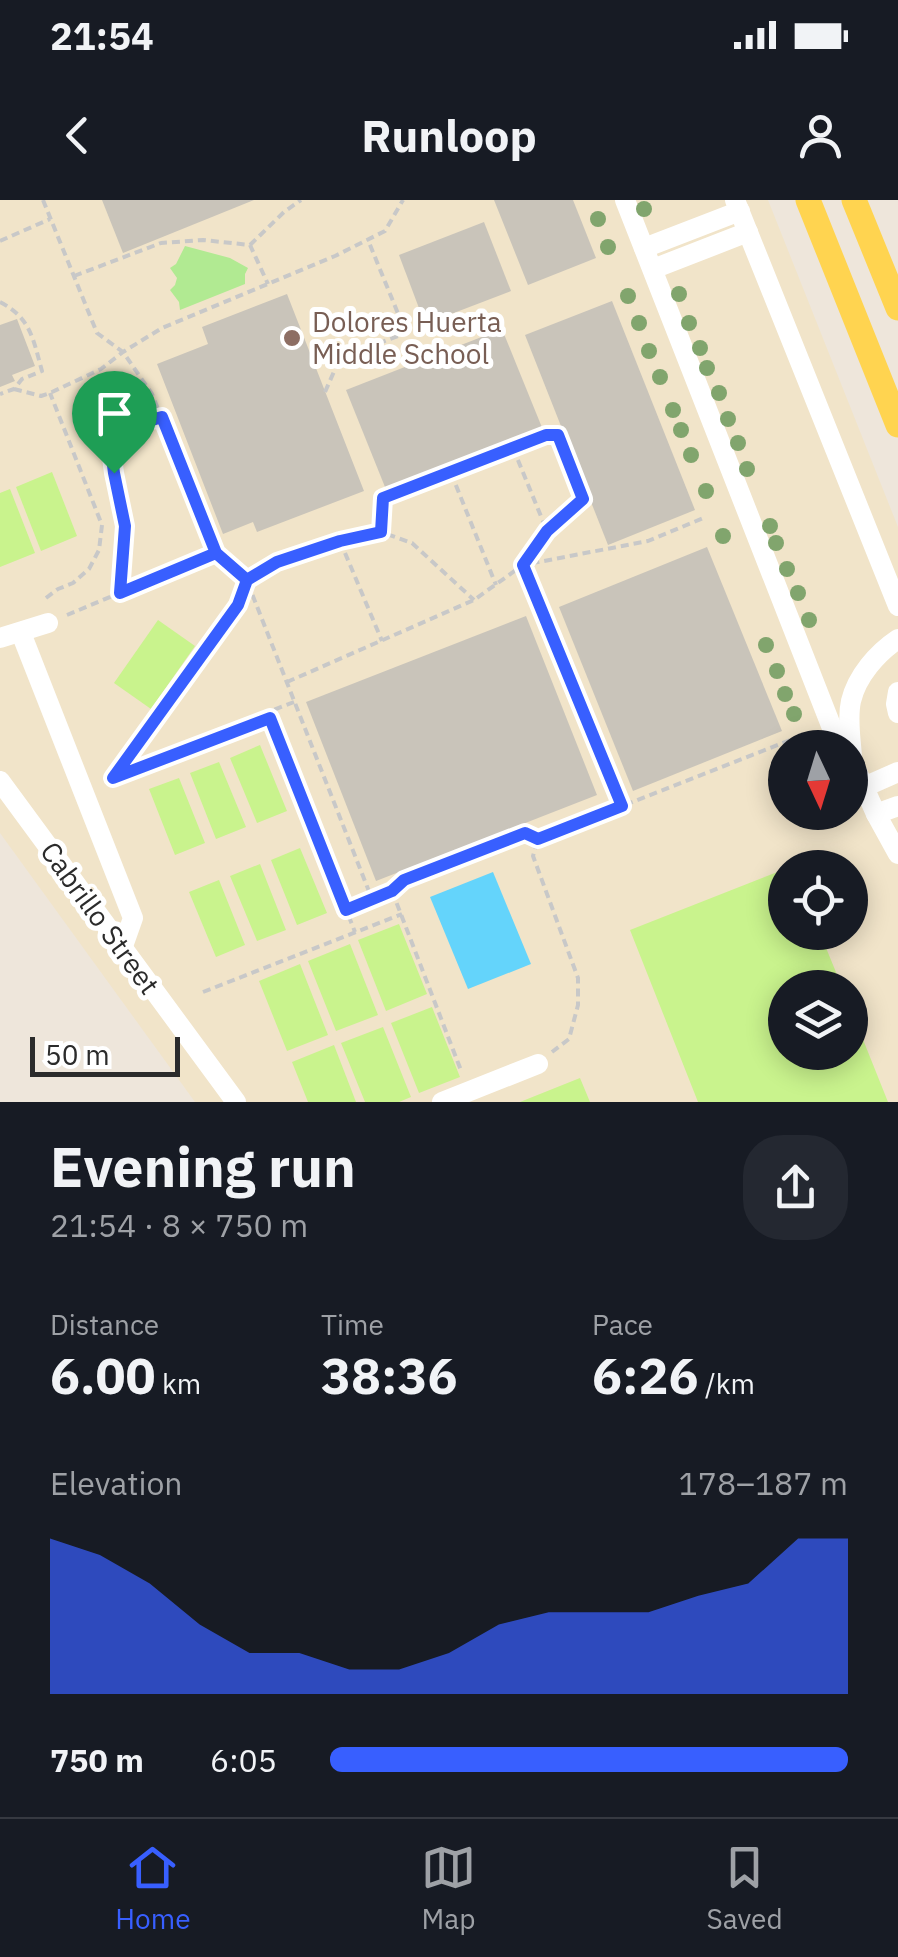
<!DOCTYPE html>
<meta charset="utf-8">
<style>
:root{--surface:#171b24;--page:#242831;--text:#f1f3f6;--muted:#9ea1a6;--line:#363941;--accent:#385fff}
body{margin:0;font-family:"IBM Plex Sans",sans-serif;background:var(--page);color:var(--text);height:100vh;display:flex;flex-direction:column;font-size:38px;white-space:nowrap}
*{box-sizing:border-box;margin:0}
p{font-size:32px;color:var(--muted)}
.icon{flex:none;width:55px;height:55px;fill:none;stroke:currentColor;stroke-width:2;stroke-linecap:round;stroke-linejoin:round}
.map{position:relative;height:902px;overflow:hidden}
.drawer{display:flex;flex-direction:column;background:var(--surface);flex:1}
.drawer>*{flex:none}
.needle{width:65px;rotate:176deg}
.tools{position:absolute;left:768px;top:530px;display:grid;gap:20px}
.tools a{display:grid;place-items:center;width:100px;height:100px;border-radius:50%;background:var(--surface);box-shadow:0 5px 25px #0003;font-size:50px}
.scale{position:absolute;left:30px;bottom:25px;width:150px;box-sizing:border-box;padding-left:10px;border:5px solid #2b2b2b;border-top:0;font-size:28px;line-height:35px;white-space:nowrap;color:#2b2b2b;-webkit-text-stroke:8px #fff;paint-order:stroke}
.pin{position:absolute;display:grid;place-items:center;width:85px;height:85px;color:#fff;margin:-102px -42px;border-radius:50% 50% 50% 0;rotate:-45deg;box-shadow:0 0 10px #0007}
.pin .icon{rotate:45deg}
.round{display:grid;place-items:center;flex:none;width:105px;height:105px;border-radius:40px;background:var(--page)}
.head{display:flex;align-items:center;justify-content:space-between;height:170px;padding:0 50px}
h1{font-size:55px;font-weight:800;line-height:75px}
.figures{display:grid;grid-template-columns:repeat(3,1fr);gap:15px;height:170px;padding:10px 50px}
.figures div{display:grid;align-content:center}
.figures b{font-size:50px;font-weight:800}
.figures small{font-size:28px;font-weight:400}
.figures p{font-size:28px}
.chart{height:280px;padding:20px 50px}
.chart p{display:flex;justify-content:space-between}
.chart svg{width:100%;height:180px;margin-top:10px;fill:var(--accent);opacity:.7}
ul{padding:0 50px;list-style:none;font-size:32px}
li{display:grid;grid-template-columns:160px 120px 1fr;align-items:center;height:75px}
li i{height:25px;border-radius:12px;background:var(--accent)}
.status{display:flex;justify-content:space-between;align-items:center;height:70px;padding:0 50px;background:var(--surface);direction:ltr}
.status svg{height:28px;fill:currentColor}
header{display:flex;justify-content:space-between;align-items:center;height:130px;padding:0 50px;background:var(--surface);font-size:45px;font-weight:800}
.tab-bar{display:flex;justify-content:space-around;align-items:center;height:140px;border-top:2px solid var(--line);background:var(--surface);font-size:28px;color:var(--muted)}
.tab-bar a{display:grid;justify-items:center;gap:5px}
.tab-bar .on{color:var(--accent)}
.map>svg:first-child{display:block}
.education{fill:#f1e4c9;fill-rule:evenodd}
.green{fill:#b1ea92}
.pitch{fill:#c9f38d}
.water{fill:#64d4fb}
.building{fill:#c9c4ba}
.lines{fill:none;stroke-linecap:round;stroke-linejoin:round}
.path{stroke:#c8c8c8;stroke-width:4;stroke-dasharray:8 5;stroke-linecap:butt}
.minor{stroke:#fff;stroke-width:20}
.major{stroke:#ffd450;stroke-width:25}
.tree{fill:#81a56d}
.route-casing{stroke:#fff;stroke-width:20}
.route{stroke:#385fff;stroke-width:12}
.education-dot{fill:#8d6e63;stroke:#fff;stroke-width:4}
.labels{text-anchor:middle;stroke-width:10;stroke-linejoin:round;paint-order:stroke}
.education-label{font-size:28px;fill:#785e54;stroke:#fff;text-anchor:start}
.street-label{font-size:28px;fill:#2b2b2b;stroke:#fff}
</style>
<div class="status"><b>21:54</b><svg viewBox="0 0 49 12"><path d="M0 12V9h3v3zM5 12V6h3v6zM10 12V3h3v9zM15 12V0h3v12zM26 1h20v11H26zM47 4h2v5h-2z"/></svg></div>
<header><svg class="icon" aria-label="back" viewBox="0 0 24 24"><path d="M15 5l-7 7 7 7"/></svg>Runloop<svg class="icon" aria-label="person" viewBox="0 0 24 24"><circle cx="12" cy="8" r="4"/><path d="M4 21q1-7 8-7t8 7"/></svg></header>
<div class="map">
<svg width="898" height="902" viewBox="0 0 898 902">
<rect width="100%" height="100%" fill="#eee6db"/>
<path class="education" d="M0 0H768L898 327V902H195L0 633ZM785 548H850V612H785ZM785 668H850V732H785ZM785 788H850V852H785Z"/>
<polygon class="green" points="185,46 230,58 248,68 245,74 245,84 180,110 179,102 170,90 175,85 177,78 170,68 176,64"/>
<g class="pitch">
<polygon points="52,272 77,336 41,351 16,287"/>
<polygon points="10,289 35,353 0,367 0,293"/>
<polygon points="158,420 195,446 151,509 114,483"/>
<polygon points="260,545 287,611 257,623 230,558"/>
<polygon points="219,562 246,627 216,639 190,573"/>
<polygon points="179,578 205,643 175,655 149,589"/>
<polygon points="300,648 327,713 297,725 271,660"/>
<polygon points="260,664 286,730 257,741 230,676"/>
<polygon points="785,669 785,732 820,733 842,787 785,788 785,852 850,852 850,807 888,902 698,902 630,730"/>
<polygon points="219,680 245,745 216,757 189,692"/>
<polygon points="399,724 427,794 386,811 358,740"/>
<polygon points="350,744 378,815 336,831 308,761"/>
<polygon points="300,764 328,835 287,851 259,781"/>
<polygon points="432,807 460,877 419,893 391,823"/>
<polygon points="383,827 411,897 399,902 365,902 341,843"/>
<polygon points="334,845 356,902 308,902 292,862"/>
<polygon points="580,878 590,902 520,902"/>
</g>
<polygon class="water" points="493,672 531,764 468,789 430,697"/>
<g class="building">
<polygon points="102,0 254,0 123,53"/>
<polygon points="494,0 573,0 596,58 528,85"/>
<polygon points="484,22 511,91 425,124 399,55"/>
<polygon points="287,94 364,291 257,332 253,322 223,334 157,164 208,144 202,127"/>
<polygon points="612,101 695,310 608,345 525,135"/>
<polygon points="17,119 35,166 12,175 15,181 0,187 0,125"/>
<polygon points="502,129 543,230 387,292 346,190"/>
<polygon points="707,347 782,531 633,591 559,407"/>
<polygon points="526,416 597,595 376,681 306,502"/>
</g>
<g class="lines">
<g class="path">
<polyline points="43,0 97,133 123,152 152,194 216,353 247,381 372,699"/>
<polyline points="0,41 50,19"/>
<polyline points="250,45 284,12 301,0"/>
<polyline points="74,76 161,43 203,40 250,45 268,84"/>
<path d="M0 102C31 118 33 139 42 171L22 179 14 189 0 194"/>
<polyline points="14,189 41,196 50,193 101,169 123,152 162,128 335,56 385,31 403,0"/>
<polyline points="325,192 340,158 406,133 368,40"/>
<polyline points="513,248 547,331"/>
<polyline points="451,273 496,385"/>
<polyline points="381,332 383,298 546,235 558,235 583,299 547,331 523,365 622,606"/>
<polyline points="340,341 382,441"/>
<polyline points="120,393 125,326 110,242 128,227 162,217"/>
<polyline points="46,398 58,389 73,383 89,369 99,350 102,325 50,193"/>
<polyline points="67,415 215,353"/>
<polyline points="287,482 474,400 523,365 648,341 706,317"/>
<polyline points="294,502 268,512 355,732"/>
<polyline points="116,577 270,518"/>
<polyline points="113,578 238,405 247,381 277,361 340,341 381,332 412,343 474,400"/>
<polyline points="392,691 462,873"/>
<polyline points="346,710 392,691 404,680 525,633 538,639"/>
<polyline points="203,792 402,714"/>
<polyline points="552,852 569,839 578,805 578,778 533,656 538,639 793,539"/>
</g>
<g class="minor">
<polyline points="625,0 832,528 845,548"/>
<polyline points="735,0 898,406"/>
<polyline points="644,48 740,11"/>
<polyline points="653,69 748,32"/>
<polyline points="21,433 133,718 122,749"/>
<polyline points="0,438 48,423"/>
<polyline points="898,492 896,504 898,513"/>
<polyline points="850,556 876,614 898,654"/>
<path d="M852 557C851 539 847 519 851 501 857 476 877 453 898 439"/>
<polyline points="0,581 236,902"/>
<polyline points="864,587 898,572"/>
<polyline points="876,614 898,606"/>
<polyline points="442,902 538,864"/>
</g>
<g class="major">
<polyline points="808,0 898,225"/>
<polyline points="854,0 898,108"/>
</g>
</g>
<g class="tree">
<circle cx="644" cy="9" r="8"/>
<circle cx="598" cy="19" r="8"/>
<circle cx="608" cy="47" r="8"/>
<circle cx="679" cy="94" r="8"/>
<circle cx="628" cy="96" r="8"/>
<circle cx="639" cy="123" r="8"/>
<circle cx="689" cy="123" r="8"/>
<circle cx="700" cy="148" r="8"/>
<circle cx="649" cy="151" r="8"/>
<circle cx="707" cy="168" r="8"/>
<circle cx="660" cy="177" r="8"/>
<circle cx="719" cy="193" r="8"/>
<circle cx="673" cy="210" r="8"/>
<circle cx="728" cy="219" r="8"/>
<circle cx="681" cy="230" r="8"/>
<circle cx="738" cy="243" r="8"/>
<circle cx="691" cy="255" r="8"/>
<circle cx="747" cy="269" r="8"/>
<circle cx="706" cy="291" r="8"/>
<circle cx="770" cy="326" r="8"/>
<circle cx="723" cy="336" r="8"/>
<circle cx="776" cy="343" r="8"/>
<circle cx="787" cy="369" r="8"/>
<circle cx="798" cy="393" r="8"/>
<circle cx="809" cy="420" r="8"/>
<circle cx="766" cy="445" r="8"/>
<circle cx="777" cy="471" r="8"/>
<circle cx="785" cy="494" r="8"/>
<circle cx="794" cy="514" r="8"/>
</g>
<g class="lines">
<defs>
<polyline id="route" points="114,273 125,326 120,393 216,353 247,380 238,405 113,578 270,518 346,710 392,691 404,680 525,633 538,639 622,606 523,365 547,331 583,299 558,235 546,235 383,298 381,332 340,341 277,362 247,380 216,353 162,217 128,227 110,242 114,273"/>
</defs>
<use href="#route" class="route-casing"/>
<use href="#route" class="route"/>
</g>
<circle class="education-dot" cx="292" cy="138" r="10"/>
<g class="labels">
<g class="education-label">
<text x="312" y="132">Dolores Huerta<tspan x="312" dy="32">Middle School</tspan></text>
</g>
<g class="street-label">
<text transform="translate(100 718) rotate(54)" y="10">Cabrillo Street</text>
</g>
</g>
</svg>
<div class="tools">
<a><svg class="needle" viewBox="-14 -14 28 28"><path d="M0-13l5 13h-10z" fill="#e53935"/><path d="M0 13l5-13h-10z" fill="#9ea1a6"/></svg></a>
<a><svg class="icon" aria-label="locate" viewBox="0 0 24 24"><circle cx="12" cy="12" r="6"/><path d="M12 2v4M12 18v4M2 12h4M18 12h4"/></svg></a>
<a><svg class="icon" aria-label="layers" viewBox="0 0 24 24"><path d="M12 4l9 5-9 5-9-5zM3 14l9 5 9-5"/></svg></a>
</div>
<div class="scale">50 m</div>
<div class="pin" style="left:114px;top:273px;background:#1e9e55"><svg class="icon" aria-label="arrive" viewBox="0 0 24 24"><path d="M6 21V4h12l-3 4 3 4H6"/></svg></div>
</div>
<section class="drawer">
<div class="head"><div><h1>Evening run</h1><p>21:54 · 8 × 750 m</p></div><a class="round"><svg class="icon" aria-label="share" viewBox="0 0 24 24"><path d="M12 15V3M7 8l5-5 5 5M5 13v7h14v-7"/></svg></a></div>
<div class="figures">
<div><p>Distance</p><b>6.00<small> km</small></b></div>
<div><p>Time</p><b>38:36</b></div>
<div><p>Pace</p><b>6:26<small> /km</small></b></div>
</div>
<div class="chart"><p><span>Elevation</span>178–187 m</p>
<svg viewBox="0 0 160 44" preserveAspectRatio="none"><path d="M0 44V6L10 10L20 17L30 27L40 34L50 34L60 38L70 38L80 34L90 27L100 24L110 24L120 24L130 20L140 17L150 6L160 6V44z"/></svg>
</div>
<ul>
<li><b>750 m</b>6:05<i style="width:100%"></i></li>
</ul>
</section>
<nav class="tab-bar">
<a class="on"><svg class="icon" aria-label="home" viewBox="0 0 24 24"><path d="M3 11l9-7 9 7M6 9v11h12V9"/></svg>Home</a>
<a><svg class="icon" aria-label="map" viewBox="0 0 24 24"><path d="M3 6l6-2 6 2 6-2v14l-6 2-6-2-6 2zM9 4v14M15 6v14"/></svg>Map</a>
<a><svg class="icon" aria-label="saved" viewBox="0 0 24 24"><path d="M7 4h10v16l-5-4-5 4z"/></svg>Saved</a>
</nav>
